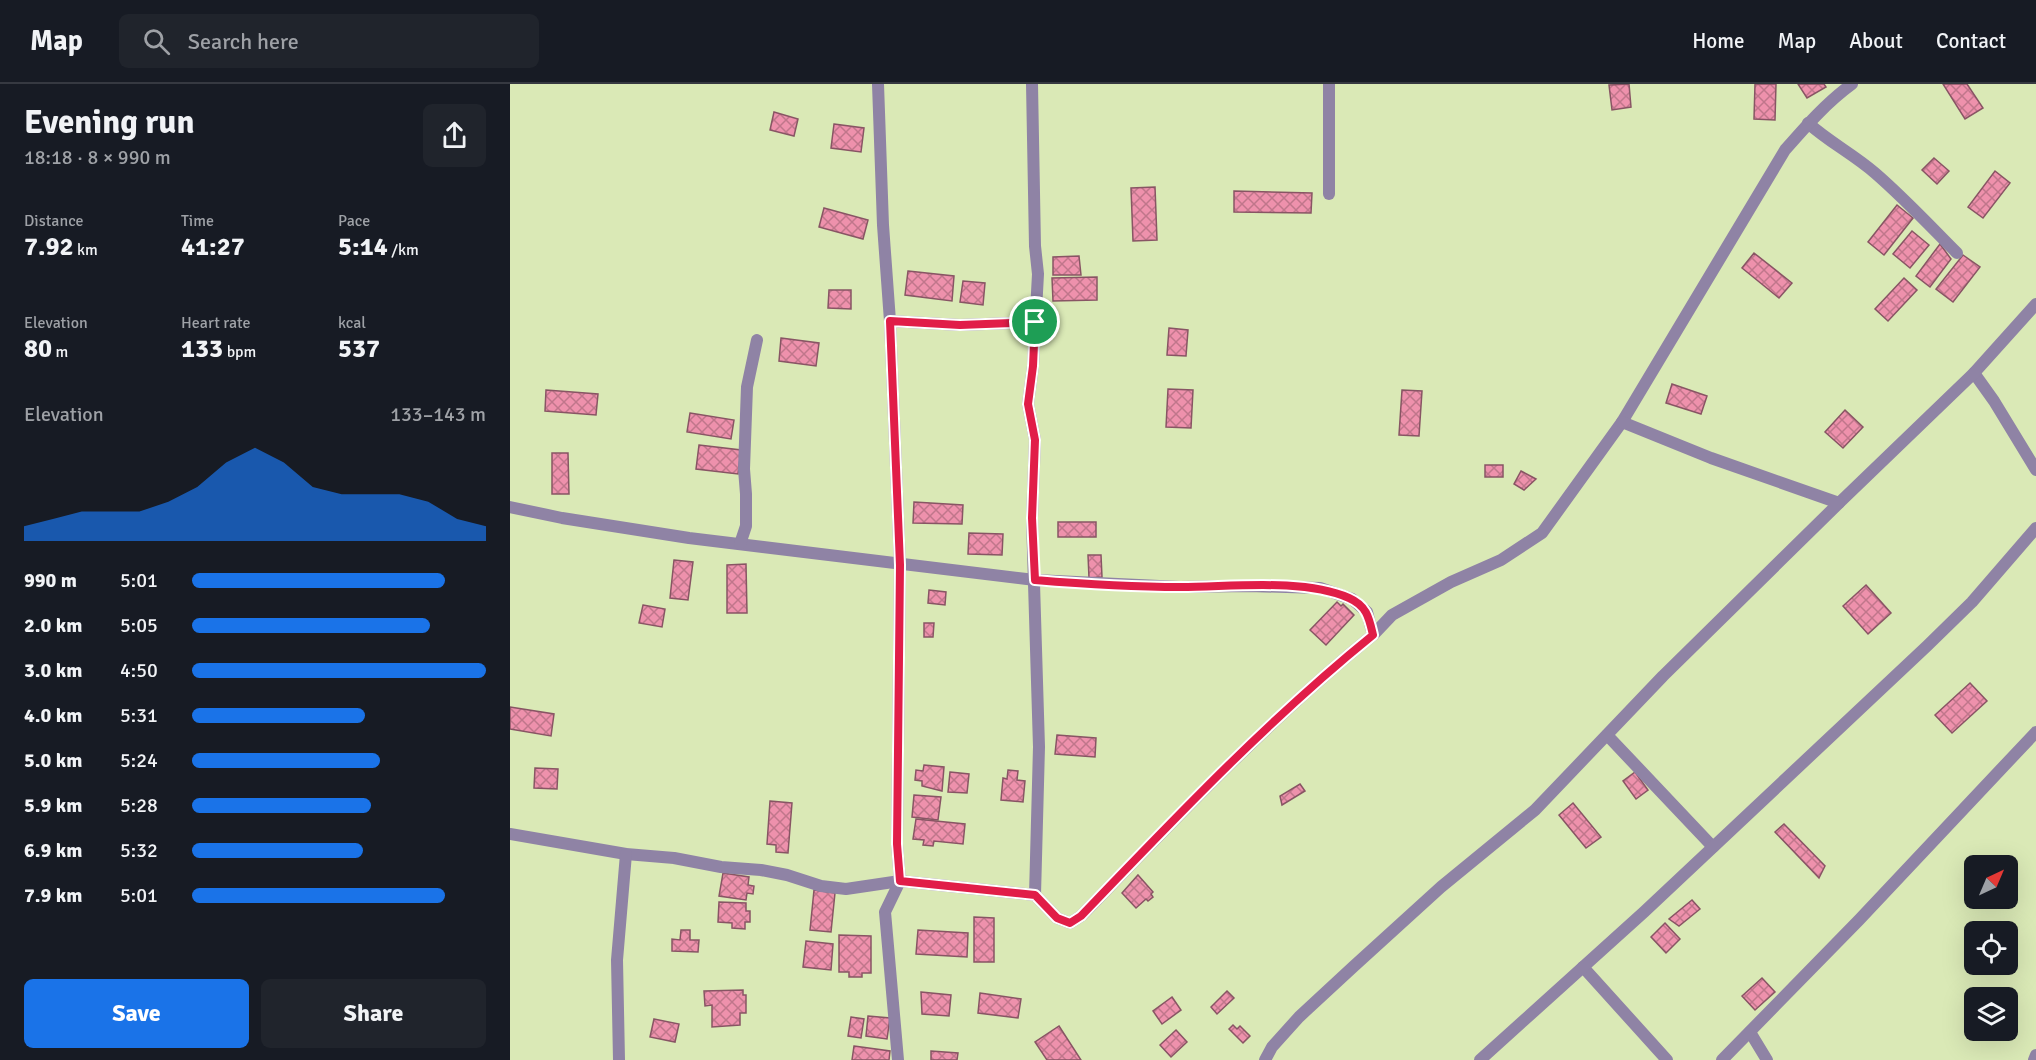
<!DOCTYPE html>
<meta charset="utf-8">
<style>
:root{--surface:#171b24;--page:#20242c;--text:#f1f3f6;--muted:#9ea1a6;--line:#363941;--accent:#1a73e8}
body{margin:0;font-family:Signika,sans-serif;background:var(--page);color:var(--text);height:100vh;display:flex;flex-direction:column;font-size:22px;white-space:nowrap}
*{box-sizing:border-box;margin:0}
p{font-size:20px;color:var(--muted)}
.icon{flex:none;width:33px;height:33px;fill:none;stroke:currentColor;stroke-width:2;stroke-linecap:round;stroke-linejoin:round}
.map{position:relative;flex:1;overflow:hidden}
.sheet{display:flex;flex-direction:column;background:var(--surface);width:510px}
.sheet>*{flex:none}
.needle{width:39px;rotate:44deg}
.controls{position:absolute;left:1454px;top:771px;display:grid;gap:12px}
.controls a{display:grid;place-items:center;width:54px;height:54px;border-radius:9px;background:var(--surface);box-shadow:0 6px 24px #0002;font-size:30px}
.pin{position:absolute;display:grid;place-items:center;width:51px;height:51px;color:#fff;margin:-26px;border:3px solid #fff;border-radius:50%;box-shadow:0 2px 6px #0007}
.round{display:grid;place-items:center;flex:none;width:63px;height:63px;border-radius:9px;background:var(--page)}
.head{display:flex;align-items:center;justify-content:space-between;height:102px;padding:0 24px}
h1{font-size:33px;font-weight:700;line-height:45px}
.metrics{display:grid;grid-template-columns:repeat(3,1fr);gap:9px;height:102px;padding:6px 24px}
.metrics div{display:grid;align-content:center}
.metrics b{font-size:26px;font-weight:700}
.metrics small{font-size:16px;font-weight:400}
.metrics p{font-size:16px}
.chart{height:168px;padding:12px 24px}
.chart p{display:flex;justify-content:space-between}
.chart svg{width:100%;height:108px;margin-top:6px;fill:var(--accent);opacity:.7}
.button{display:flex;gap:12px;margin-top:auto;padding:12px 24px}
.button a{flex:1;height:69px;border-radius:9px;background:var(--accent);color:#fff;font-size:24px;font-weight:700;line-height:69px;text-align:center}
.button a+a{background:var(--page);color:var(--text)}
ul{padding:0 24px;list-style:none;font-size:20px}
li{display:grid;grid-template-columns:96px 72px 1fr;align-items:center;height:45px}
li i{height:15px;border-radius:8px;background:var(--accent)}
header{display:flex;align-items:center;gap:36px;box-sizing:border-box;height:84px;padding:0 30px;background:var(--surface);border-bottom:2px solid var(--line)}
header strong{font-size:28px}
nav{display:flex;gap:33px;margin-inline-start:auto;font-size:21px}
.search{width:420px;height:54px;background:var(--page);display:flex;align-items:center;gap:15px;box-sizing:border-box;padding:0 21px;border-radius:9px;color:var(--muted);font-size:22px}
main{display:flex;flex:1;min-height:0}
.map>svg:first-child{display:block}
.building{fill:url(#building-cross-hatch);stroke:#885564;stroke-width:1.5}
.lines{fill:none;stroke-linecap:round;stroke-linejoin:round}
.minor{stroke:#8f83a5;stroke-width:12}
.route-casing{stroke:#fff;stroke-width:12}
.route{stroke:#e11d48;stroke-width:8}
</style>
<header>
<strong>Map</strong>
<div class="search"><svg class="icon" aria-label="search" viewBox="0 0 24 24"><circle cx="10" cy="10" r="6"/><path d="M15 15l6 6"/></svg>Search here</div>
<nav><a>Home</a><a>Map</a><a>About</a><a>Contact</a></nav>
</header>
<main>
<section class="sheet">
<div class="head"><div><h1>Evening run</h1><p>18:18 · 8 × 990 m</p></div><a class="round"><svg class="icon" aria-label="share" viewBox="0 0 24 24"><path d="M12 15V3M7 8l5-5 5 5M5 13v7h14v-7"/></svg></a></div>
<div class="metrics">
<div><p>Distance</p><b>7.92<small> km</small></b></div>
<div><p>Time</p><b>41:27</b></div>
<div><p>Pace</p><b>5:14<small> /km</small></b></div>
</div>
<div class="metrics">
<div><p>Elevation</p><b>80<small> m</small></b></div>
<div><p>Heart rate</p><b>133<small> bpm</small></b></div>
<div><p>kcal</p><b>537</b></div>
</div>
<div class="chart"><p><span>Elevation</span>133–143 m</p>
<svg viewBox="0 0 160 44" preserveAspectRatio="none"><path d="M0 44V38L10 35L20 32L30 32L40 32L50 28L60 22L70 12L80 6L90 12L100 22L110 25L120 25L130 25L140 28L150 35L160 38V44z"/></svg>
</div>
<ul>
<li><b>990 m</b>5:01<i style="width:86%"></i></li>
<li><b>2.0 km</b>5:05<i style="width:81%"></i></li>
<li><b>3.0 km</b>4:50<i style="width:100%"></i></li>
<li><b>4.0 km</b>5:31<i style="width:59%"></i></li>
<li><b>5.0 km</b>5:24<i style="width:64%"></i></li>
<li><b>5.9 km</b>5:28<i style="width:61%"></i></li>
<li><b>6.9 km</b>5:32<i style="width:58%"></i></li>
<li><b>7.9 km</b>5:01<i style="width:86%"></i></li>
</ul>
<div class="button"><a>Save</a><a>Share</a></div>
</section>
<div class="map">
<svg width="1526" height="976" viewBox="0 0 1526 976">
<defs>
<pattern id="building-cross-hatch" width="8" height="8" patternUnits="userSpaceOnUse" patternTransform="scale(1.5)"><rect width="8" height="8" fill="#ee91ac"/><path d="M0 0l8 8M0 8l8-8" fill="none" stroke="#c0768b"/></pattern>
</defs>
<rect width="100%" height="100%" fill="#dae9b6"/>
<g class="building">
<polygon points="1119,0 1121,23 1102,26 1099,1"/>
<polygon points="1245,0 1266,0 1265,36 1244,35"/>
<polygon points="1288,0 1314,0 1316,3 1297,14"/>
<polygon points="1433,0 1457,0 1473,24 1455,35"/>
<polygon points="264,28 288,35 284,52 260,46"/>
<polygon points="324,40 354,44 351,68 321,64"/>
<polygon points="1424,74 1439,87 1427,100 1412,86"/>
<polygon points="1485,87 1500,99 1473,134 1458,123"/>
<polygon points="645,103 647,156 623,157 621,104"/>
<polygon points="724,107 802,109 801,129 724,128"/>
<polygon points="1387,121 1403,134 1374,171 1358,158"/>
<polygon points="314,124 358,136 353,155 309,143"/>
<polygon points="1402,147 1419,161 1400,184 1383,170"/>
<polygon points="1430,160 1441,175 1420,203 1406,192"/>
<polygon points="1244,169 1282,199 1269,214 1232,184"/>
<polygon points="1453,171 1470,183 1443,218 1426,205"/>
<polygon points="569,172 571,191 543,191 543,173"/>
<polygon points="398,187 444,192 442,217 395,211"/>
<polygon points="587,193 587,216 543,217 542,194"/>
<polygon points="1394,194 1407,206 1378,237 1365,225"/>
<polygon points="453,197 475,199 473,221 450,218"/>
<polygon points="319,206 341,206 341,225 318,224"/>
<polygon points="659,244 678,246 676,272 657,271"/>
<polygon points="271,254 309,259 306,282 269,277"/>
<polygon points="1162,300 1197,312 1191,330 1156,319"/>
<polygon points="658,305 683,306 681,344 656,343"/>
<polygon points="36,306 88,310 86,331 35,327"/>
<polygon points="892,306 912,307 909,352 889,351"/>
<polygon points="1335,326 1353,343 1333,364 1315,348"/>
<polygon points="180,329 224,336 221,355 177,348"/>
<polygon points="189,361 231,366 228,390 186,385"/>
<polygon points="42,369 58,369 59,410 42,410"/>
<rect x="975" y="381" width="18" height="12"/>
<polygon points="1011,387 1026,395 1014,406 1004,400"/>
<polygon points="404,418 453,421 452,440 403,439"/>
<rect x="548" y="438" width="38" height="15"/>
<polygon points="459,449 493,450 492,471 458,470"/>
<polygon points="578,471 591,471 592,493 579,494"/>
<polygon points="164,476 183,478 178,516 160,514"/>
<polygon points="236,480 237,529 217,529 217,481"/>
<polygon points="1356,501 1381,529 1358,550 1333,522"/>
<polygon points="419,506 436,508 435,521 418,519"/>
<polygon points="827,518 831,522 833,520 844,531 816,561 800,546"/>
<polygon points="133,521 155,525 152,543 129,539"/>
<polygon points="414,539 424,539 423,553 414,553"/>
<polygon points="1460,599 1477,617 1442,649 1425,631"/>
<polygon points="0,623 44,630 41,652 0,645"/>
<polygon points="547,651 586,654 585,673 545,670"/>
<polygon points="414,681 434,683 432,707 412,702 412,697 405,696 406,686 413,687"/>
<polygon points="25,684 48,685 47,705 24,704"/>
<polygon points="498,686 508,687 507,696 515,697 513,718 491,716 493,694 497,695"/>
<polygon points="440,688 459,690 457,709 438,708"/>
<polygon points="1125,688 1138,706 1126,715 1113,697"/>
<polygon points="790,700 795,707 772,721 770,712"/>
<polygon points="404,711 431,713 428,736 402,733"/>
<polygon points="260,717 282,719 278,769 266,768 266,761 257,760"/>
<polygon points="1063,719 1091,753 1076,764 1049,731"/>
<polygon points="406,735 455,740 453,760 424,757 423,762 413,761 414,756 403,755"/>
<polygon points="1274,740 1315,782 1309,794 1265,748"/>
<polygon points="213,789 239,793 238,801 244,802 243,810 237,809 236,816 209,812"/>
<polygon points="628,791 643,808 641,810 643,813 638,817 636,815 626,824 612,809"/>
<polygon points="304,806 325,809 321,848 300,846"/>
<polygon points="1182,816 1190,825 1169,842 1159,835"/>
<polygon points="209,818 236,819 236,827 240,827 240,838 235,838 235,845 222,844 222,839 208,838"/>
<polygon points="464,833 484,834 484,878 464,878"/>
<polygon points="1155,839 1170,855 1156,869 1141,853"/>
<polygon points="171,846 180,846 180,856 189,856 188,868 162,867 162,855 170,856"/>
<polygon points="408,846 458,849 457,873 406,870"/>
<polygon points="329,851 361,852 361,889 352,889 352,893 339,893 339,888 329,888"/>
<polygon points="296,857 323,860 321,886 293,883"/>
<polygon points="1252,894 1265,908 1245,926 1232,912"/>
<polygon points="233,906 233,911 236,911 236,929 230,929 230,941 202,943 202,921 195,922 194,907"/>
<polygon points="717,907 724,914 707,930 701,923"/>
<polygon points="411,908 441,911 439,932 412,930"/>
<polygon points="470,909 511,915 508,934 468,929"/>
<polygon points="662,913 671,926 652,940 643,927"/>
<polygon points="358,932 380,934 377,955 356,952"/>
<polygon points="341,933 354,935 351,954 338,952"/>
<polygon points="144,935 169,940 165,958 140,953"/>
<polygon points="723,941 727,945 730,942 740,952 733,959 719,945"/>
<polygon points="549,942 571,976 537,976 525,958"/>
<polygon points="666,946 677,958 661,973 650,961"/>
<polygon points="344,962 380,967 379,976 342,976"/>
<polygon points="421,967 448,969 447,976 421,976"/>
</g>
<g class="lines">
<g class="minor">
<polyline points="368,0 373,141 380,237 390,481 387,760 390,797 375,828 388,976"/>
<polyline points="522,0 525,162 528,190 523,282 518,320 525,356 522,434 529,663 525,811"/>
<polyline points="819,0 819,110"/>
<path d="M1298 39C1319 58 1343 70 1365 89 1394 114 1420 142 1447 169"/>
<polyline points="380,237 450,241 525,238"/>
<polyline points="1464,289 1484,317 1526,386"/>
<polyline points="1329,419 1464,289 1526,220"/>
<path d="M0 423 52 434 179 454 525 496 670 503 739 502 810 504 842 515 857 528 863 551 882 531 941 498 991 476 1032 449 1112 338 1275 66C1296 42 1316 19 1342 0"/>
<polyline points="230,460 236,442 236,410 234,385 237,303 247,256"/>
<polyline points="1097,651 1203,763"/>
<path d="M0 750 116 770 164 774 211 783 251 786 277 791 311 802 336 805 390 797 525 811 547 834 560 839 571 832C665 735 758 636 863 551"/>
<polyline points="1073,883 1157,976"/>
<polyline points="1240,948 1257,976"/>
<polyline points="109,976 107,876 116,770"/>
<polyline points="755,976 762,963 789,933 843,883 931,803 1025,726 1153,592 1329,419 1201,374 1112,338"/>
<polyline points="970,976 1134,828 1417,562 1462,518 1526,444"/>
<polyline points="1212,976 1349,836 1526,648"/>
<polyline points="1524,976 1526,971"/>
</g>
</g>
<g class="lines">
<defs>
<path id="route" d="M380 237 450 241 525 238 523 282 518 320 525 356 522 434 525 496C573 500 623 503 671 503 722 503 792 494 839 514 857 522 859 534 863 551 758 636 664 735 571 832L560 839 547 834 525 811 390 797 387 760 390 481Z"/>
</defs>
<use href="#route" class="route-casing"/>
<use href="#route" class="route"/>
</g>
</svg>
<div class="controls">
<a><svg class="needle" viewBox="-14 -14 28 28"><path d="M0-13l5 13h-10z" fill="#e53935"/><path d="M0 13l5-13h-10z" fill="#9ea1a6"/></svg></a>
<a><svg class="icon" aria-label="locate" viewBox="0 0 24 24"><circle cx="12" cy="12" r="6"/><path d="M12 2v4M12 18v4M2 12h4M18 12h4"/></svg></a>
<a><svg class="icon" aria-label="layers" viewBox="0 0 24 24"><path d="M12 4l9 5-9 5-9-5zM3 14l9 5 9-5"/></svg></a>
</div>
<div class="pin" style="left:525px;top:238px;background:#1e9e55"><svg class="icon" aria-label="arrive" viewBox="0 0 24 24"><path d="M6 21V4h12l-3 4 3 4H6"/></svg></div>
</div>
</main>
